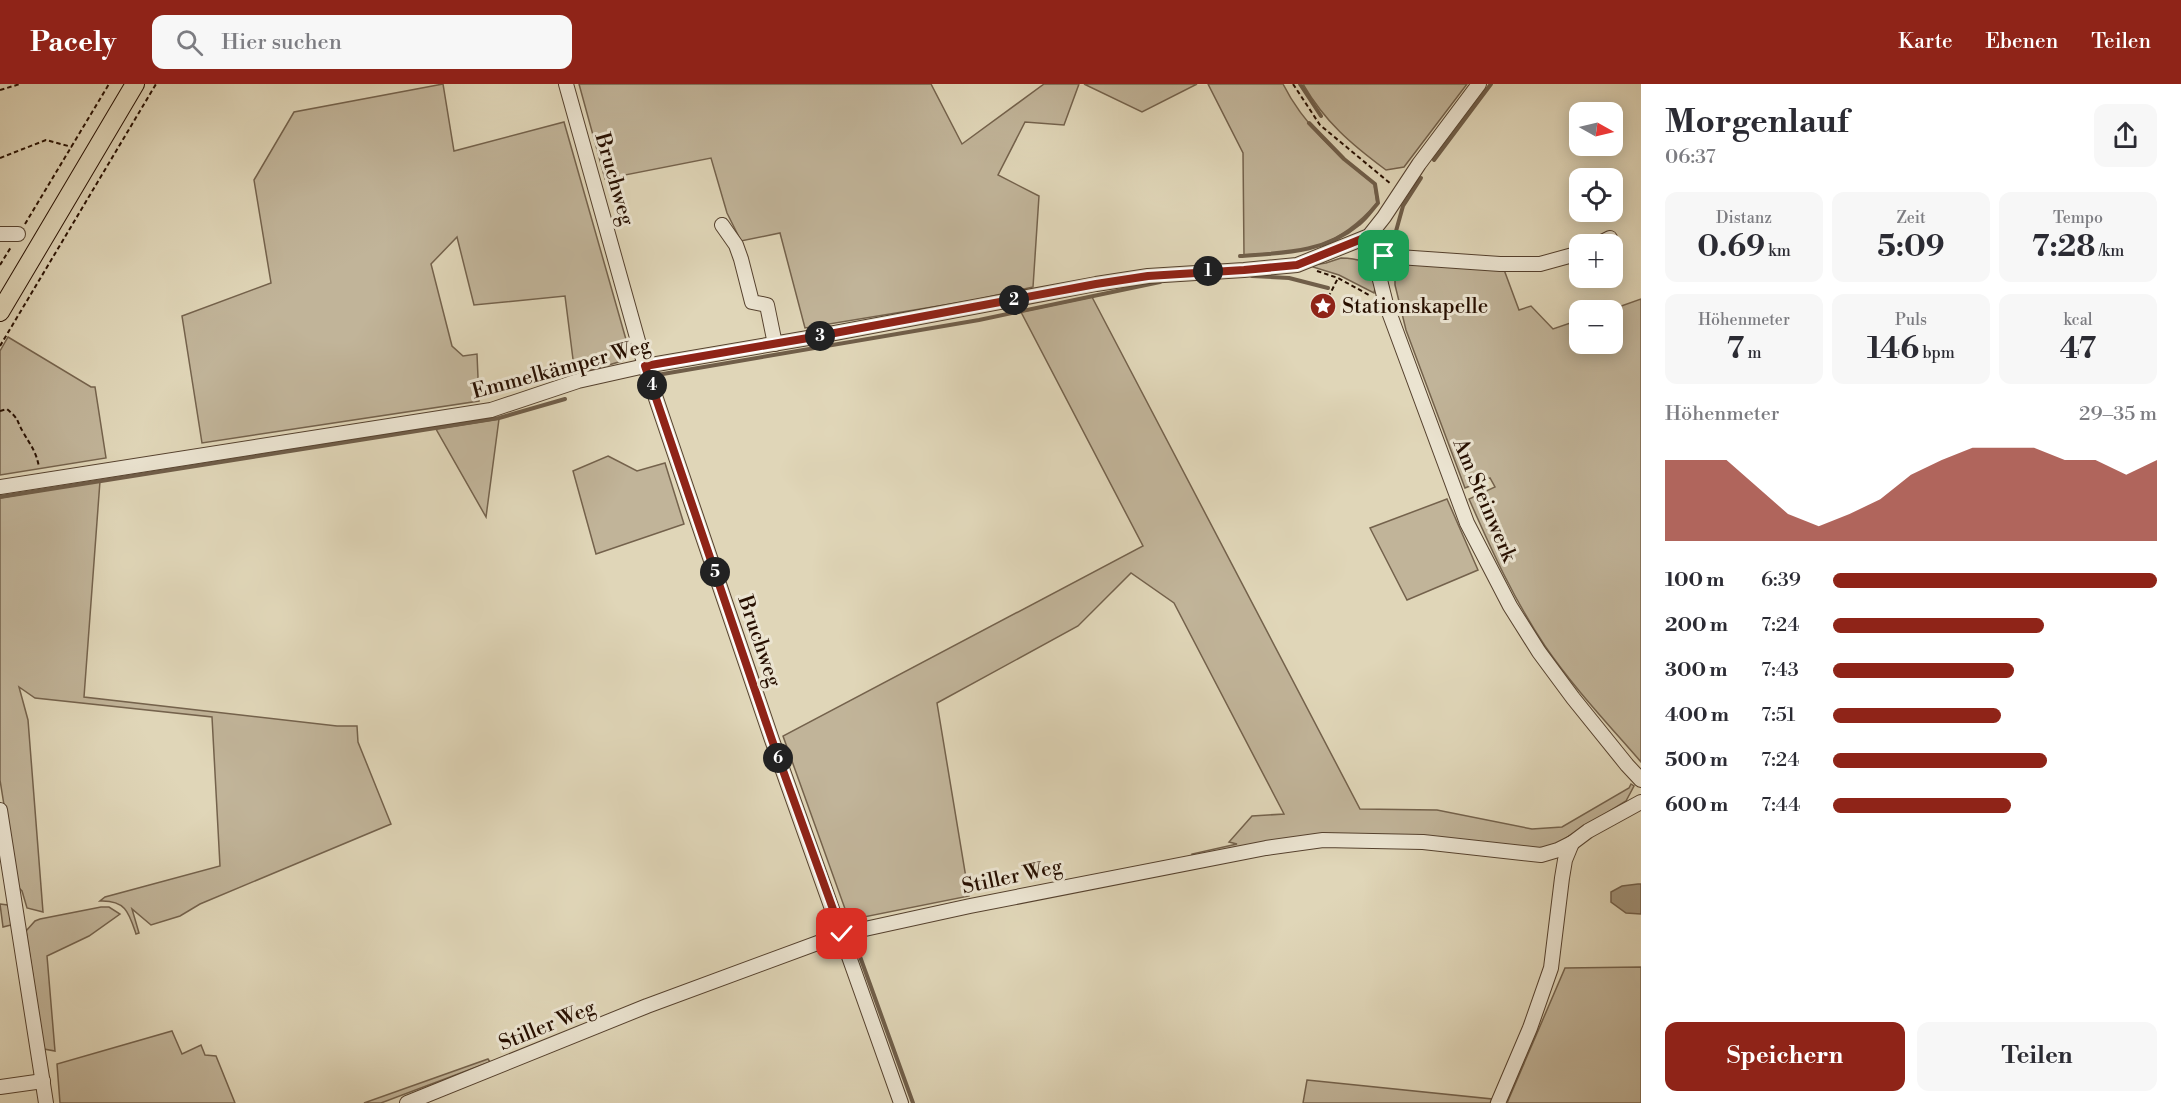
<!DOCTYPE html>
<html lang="de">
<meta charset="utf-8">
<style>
:root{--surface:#fff;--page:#f7f7f7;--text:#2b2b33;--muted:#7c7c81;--accent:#8f2418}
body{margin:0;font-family:"Libre Bodoni",serif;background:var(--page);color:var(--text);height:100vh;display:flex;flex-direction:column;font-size:22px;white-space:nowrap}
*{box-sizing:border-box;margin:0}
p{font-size:20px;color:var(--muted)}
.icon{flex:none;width:33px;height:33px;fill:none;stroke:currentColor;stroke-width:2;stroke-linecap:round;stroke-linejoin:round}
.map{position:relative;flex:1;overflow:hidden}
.drawer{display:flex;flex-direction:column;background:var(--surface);width:540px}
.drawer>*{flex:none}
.needle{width:39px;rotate:98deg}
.tools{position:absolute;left:1569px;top:18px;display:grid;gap:12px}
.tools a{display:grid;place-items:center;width:54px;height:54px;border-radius:12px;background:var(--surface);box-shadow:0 3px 15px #0003;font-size:30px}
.pin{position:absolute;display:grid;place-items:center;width:51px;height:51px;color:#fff;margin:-26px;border-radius:12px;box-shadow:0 3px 9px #0006}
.km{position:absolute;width:30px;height:30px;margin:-15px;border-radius:50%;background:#222;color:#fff;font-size:16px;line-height:30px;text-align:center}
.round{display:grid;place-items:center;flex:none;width:63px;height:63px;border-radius:12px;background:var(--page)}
.summary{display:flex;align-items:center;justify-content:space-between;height:102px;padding:0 24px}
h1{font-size:33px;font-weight:800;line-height:45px}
.metrics{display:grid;grid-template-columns:repeat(3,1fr);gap:9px;height:102px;padding:6px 24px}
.metrics div{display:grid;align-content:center;border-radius:12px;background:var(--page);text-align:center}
.metrics b{font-size:30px;font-weight:800}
.metrics small{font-size:16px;font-weight:400}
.metrics p{font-size:16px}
.chart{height:168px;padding:12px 24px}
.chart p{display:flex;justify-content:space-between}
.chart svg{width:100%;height:108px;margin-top:6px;fill:var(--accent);opacity:.7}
.cta{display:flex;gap:12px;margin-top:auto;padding:12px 24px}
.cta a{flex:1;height:69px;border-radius:12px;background:var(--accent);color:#fff;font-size:24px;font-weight:800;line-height:69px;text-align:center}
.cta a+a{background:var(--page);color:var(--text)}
ul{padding:0 24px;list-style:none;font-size:20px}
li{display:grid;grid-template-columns:96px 72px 1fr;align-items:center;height:45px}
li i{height:15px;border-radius:8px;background:var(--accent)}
header{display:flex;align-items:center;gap:36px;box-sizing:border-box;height:84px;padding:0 30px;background:var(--accent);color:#fff}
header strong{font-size:28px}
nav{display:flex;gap:33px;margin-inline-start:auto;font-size:21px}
.search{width:420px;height:54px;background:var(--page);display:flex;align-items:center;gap:15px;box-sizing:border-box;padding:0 21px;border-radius:12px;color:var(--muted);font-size:22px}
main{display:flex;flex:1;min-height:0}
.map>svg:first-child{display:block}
.green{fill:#c1b499;stroke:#74624c;stroke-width:1.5}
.water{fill:#a19279;stroke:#705e49;stroke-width:1.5}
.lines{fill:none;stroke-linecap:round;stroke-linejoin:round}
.stream{stroke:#705e49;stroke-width:4}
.minor-casing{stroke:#55412e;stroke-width:16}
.major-casing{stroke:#270f00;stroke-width:20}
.path{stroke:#270f00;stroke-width:2;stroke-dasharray:4.5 3;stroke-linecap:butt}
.minor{stroke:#ebe4d1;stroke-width:14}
.major{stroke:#e0d6b8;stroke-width:18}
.route-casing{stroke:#fff;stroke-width:12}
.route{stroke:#8f2418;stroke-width:8}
.labels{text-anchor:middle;stroke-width:6;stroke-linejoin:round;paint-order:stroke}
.street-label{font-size:21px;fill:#270f00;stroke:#ebe4d1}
.poi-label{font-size:21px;fill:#270f00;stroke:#ebe4d1;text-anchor:start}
</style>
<header>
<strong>Pacely</strong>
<div class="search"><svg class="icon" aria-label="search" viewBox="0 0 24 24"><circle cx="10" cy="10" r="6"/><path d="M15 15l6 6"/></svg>Hier suchen</div>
<nav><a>Karte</a><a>Ebenen</a><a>Teilen</a></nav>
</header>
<main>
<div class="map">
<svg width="1641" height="1019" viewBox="0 0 1641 1019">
<rect width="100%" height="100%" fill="#e0d6b8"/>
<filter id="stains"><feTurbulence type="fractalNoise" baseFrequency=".00333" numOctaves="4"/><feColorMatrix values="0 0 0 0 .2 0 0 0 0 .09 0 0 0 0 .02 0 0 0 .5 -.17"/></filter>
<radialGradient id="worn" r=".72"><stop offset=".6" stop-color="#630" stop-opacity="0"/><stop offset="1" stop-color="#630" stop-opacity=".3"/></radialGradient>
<g class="green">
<polygon points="443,0 454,67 564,38 629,266 622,277 575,291 565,212 474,221 457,153 431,180 452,262 463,272 477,270 479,317 202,359 182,232 271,199 254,96 294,28"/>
<polygon points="579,0 931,0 962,60 1044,0 1079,0 1064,41 1025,38 998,91 1039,112 1033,203 975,216 805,244 780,149 741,157 727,129 711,74 605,95"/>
<polygon points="1084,0 1197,0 1142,28"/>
<path d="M1208 0H1283C1304 42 1338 71 1374 100L1377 119C1335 167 1304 167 1244 171L1243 69Z"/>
<path d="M1303 0H1467L1404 83 1386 86C1351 60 1325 38 1303 0Z"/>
<path d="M1341 174C1357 174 1370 177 1374 194 1375 200 1376 203 1374 209L1339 191 1313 183V181L1326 179Z"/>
<path d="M1395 177 1503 183 1519 226 1531 222 1553 245 1579 236 1580 260H1612V226H1610L1641 215V678C1608 640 1573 603 1545 562 1514 516 1491 465 1469 415L1495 403 1490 394 1465 404 1406 246 1395 201Z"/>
<polygon points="1092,213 1360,725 1437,726 1532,745 1562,743 1629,704 1631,700 1634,702 1626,717 1545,767 1426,754 1192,773 1192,770 1237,760 1229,758 1252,732 1284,730 1174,519 1131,489 1078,542 937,619 969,812 849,836 783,652 1143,462 1021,228"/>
<polygon points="8,253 91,303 95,303 106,374 0,391 0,267"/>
<polygon points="499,335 486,433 436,345"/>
<polygon points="608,372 637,387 665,379 684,440 596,470 573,387"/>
<path d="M100 397 84 613 337 642H357L358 658 391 740 200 820 180 832 151 841 132 825 139 849 136 850C129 829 126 816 100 817L105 813 220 782 212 633 35 614 19 603 28 636 43 828 27 824 22 807 17 802 0 696V414Z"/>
<polygon points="1447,415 1478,486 1407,516 1370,444"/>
<polygon points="0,820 8,821 12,824 15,840 3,843"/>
<polygon points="101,823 109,823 120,830 89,852 47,872 55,967 44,965 26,847 35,837 40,835"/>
<polygon points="1641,883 1641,1019 1507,1019 1565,884"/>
<polygon points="172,947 182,970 201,961 205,971 216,972 235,1019 60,1019 57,980"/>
<polygon points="488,975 490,978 381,1019 364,1019"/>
<polygon points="1307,996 1492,1015 1490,1019 1303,1019"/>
</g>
<polygon class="water" points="1638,800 1641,800 1641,830 1626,829 1611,818 1611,808 1622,802"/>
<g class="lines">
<g class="stream">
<polyline points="1300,0 1321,32"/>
<polyline points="1434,76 1491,0"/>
<polyline points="1391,165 1403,122 1421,94"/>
<path d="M1240 172C1282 169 1325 169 1359 140 1366 135 1372 126 1378 119L1375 100 1344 75 1309 39"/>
<polyline points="1252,192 1289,194 1328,204"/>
<polyline points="1390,195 1391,179"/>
<polyline points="657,291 979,236 1160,198"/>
<polyline points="0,413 499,334 565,315"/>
<polyline points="854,856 913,1019"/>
</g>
<defs>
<g id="minor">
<polyline points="566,0 645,282 666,344 772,656 901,1019"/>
<polyline points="722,141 736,161 741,175 752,218 767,221 775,260"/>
<polyline points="0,150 18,150"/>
<polyline points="1369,152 1386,220 1467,439 1510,522 1539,568 1573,614 1627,681 1641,696"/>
<polyline points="1598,160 1610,154"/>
<polyline points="1375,173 1384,172 1500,180 1540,180 1580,169"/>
<polyline points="0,403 491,326 578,297 645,282 808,254 1096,200 1148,192 1244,186 1297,181 1369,152 1384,133 1419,80 1479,0"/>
<polyline points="0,726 46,1019"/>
<polyline points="0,1003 43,997"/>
<polyline points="407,1019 647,922 842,850 970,822 1266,764 1323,756 1423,758 1541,771 1558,766 1572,759 1588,747 1641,718"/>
<polyline points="1498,1019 1530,944 1551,884 1562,794 1565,776 1572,759"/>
</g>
<polyline id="major" points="0,228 135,0"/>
</defs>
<use href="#minor" class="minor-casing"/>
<use href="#major" class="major-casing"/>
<g class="path">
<polyline points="1293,0 1320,41 1391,100"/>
<polyline points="0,6 20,0"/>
<polyline points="0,74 46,56 72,63"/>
<polyline points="25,140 109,0"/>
<polyline points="0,181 11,163"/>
<polyline points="1317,187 1338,194 1369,211"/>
<polyline points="1325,220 1338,194"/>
<polyline points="0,262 156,0"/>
<path d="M0 327 7 325C20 336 16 336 23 348 31 362 36 367 39 383"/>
</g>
<use href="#minor" class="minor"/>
<use href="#major" class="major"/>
</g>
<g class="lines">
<defs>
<polyline id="route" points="842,850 772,656 645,282 808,254 1096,200 1148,192 1244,186 1297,181 1369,152 1375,173 1384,172"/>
</defs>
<use href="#route" class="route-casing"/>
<use href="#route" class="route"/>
</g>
<defs>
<symbol id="sight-disc" viewBox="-11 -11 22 22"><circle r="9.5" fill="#8f2418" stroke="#ebe4d1"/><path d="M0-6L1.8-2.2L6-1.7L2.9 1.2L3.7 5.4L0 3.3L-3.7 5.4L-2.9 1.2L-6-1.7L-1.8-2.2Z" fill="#fff"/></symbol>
</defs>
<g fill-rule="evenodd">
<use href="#sight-disc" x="1308" y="207" width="30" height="30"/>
</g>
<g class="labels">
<g class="street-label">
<text transform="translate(615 95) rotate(74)" y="7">Bruchweg</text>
<text transform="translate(561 284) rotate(-15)" y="7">Emmelkämper Weg</text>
<text transform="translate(1485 416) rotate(67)" y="7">Am Steinwerk</text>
<text transform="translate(760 557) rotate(71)" y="7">Bruchweg</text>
<text transform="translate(1012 792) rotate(-12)" y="7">Stiller Weg</text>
<text transform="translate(547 941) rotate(-22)" y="7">Stiller Weg</text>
</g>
<g class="poi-label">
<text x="1342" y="229">Stationskapelle</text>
</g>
</g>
<rect width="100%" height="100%" filter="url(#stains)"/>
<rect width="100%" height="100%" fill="url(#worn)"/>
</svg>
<div class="tools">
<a><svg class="needle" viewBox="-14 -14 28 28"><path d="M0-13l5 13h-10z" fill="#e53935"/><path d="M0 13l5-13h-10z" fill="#7c7c81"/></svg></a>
<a><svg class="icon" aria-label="locate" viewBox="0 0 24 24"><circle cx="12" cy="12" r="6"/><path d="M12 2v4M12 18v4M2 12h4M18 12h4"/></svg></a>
<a>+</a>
<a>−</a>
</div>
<div class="pin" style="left:1384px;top:172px;background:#1e9e55"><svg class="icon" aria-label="arrive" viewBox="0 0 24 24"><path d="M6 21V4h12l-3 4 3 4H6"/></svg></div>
<div class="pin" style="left:842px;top:850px;background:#d93025"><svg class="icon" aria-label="check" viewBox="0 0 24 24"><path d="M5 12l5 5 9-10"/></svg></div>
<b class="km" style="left:1208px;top:187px">1</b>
<b class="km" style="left:1014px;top:216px">2</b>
<b class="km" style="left:820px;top:252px">3</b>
<b class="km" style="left:652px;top:301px">4</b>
<b class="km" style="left:715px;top:488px">5</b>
<b class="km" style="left:778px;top:674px">6</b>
</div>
<section class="drawer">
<div class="summary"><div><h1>Morgenlauf</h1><p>06:37</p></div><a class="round"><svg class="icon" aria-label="share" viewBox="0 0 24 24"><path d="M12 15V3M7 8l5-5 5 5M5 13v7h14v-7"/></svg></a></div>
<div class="metrics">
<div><p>Distanz</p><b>0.69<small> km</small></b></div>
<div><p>Zeit</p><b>5:09</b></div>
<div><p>Tempo</p><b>7:28<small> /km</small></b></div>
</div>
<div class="metrics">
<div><p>Höhenmeter</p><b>7<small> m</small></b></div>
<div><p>Puls</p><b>146<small> bpm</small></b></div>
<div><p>kcal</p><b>47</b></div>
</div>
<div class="chart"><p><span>Höhenmeter</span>29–35 m</p>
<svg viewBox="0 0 160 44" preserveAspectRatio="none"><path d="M0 44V11L10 11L20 11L30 22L40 33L50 38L60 33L70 27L80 17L90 11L100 6L110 6L120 6L130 11L140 11L150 17L160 11V44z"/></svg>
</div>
<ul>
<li><b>100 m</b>6:39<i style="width:100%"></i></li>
<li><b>200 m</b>7:24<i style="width:65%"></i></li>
<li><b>300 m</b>7:43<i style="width:56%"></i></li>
<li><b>400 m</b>7:51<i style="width:52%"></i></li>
<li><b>500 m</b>7:24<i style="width:66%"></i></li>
<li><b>600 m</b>7:44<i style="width:55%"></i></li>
</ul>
<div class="cta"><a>Speichern</a><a>Teilen</a></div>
</section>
</main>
